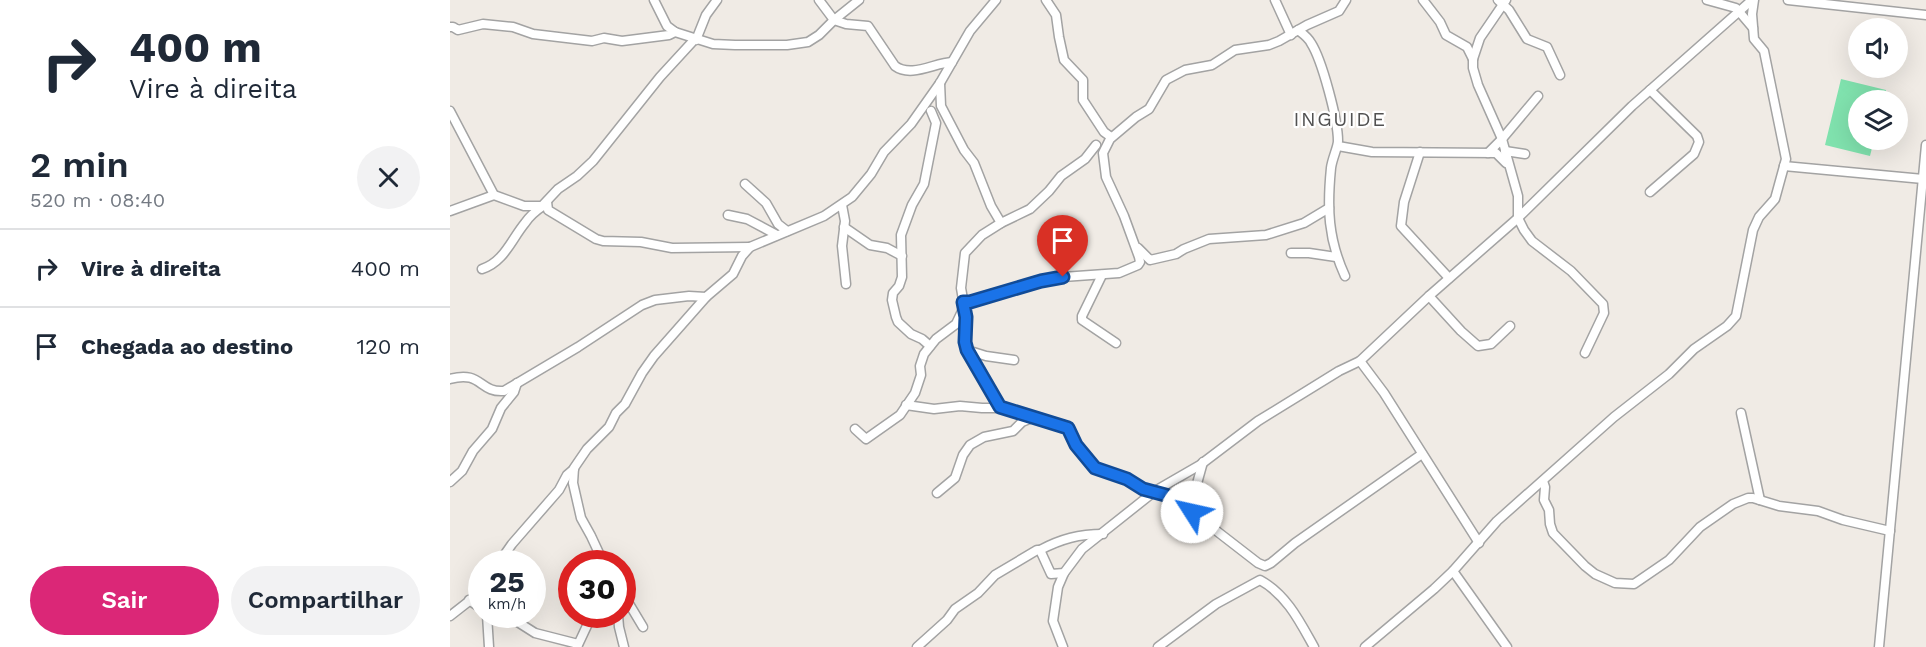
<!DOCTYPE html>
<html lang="pt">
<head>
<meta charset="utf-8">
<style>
  :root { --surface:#fff; --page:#f2f2f3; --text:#1f2937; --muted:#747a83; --line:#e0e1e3; --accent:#db2777 }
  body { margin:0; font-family:"Work Sans",sans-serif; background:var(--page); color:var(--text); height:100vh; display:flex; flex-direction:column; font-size:22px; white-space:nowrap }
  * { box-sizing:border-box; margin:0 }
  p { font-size:20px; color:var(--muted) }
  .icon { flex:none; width:33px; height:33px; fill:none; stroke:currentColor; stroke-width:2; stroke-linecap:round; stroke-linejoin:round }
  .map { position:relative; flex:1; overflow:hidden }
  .drawer { display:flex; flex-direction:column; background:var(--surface); width:450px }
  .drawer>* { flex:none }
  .hud { background:#fff; color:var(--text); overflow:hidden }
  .controls { position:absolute; left:1398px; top:18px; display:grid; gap:12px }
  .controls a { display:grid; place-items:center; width:60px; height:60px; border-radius:50%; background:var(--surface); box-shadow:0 6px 24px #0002; font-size:30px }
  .speed { position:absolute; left:18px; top:550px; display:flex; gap:12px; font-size:30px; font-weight:700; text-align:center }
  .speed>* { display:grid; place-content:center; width:78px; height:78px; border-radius:50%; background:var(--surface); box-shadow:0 6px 24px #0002; line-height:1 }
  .speed small { font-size:15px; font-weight:400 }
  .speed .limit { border:9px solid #d22; background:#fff; color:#111 }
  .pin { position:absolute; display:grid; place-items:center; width:51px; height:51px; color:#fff; margin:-62px -26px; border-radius:50% 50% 50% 0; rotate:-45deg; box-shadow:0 0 6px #0007 }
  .pin .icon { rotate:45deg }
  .me { position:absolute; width:66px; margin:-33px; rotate:305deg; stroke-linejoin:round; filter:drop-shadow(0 0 4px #0008) }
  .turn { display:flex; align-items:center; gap:21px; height:126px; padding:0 30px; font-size:27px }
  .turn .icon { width:78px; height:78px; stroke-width:2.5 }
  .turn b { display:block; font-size:42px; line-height:51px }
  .round { display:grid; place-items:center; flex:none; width:63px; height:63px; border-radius:32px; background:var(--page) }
  .headline { display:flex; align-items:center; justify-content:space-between; height:102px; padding:0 30px }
  h1 { font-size:36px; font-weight:600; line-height:45px }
  .primary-button { display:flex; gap:12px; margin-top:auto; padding:12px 30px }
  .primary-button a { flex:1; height:69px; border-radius:36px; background:var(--accent); color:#fff; font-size:24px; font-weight:600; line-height:69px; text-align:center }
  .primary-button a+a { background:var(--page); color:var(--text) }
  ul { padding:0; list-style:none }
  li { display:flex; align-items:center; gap:18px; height:78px; padding:0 30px; border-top:2px solid var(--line) }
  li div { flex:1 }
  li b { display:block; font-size:22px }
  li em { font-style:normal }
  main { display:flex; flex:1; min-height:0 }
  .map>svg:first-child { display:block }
</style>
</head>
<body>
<main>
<section class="drawer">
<div class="hud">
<div class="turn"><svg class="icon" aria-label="right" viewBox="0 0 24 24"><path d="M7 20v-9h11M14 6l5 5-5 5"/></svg><div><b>400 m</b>Vire à direita</div></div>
</div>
<div class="headline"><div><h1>2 min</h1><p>520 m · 08:40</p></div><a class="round"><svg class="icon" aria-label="close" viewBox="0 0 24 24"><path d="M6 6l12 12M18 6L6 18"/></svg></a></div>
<ul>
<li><svg class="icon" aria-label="right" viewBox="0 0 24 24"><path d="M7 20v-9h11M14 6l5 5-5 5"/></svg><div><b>Vire à direita</b></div><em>400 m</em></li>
<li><svg class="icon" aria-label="arrive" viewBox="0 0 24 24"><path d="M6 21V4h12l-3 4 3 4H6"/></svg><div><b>Chegada ao destino</b></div><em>120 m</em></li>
</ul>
<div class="primary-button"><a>Sair</a><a>Compartilhar</a></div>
</section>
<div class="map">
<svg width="1476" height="647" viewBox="0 0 1476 647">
  <rect width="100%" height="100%" fill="#f0ebe5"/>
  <polygon fill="#80e2ae" points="1391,79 1436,90 1433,100 1408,100 1408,140 1424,140 1420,156 1375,145"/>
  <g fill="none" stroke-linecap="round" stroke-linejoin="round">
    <g stroke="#a3a3a3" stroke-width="11">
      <g id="minor">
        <polyline points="204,0 217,26 225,32 263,44 285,45 337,45 358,42 369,35 384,20 409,0"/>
        <path d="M369,0L384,20L396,24L418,26L445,66C461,78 484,63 502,62"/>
        <polyline points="596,0 606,15 609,37 614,60 633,80 633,100 654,132 661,137"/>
        <polyline points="825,0 841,35"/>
        <polyline points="973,0 990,22 996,35 1017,47 1023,59"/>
        <polyline points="1048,0 1059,10 1077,39 1097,47 1110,75"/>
        <polyline points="1056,0 1030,38 1023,59 1023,68 1028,85 1052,139 1068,196 1068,218 1074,230 1082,241 1121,271 1153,304 1154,313 1135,353"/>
        <polyline points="1257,0 1286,8 1303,28"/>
        <polyline points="1338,0 1476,15"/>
        <polyline points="0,27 3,27 8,30 33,24 63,27 83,34 142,41 154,38 172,41 219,35 225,32"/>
        <path d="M848,30C853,34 858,37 861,43C872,60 888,120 888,141C888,147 882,159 881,168C877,208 878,239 895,276"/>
        <polyline points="246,40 256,15 267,0"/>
        <polyline points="490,83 491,106 514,150 524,163 541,206 551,223 580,209 599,191 611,176 635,159 646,145"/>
        <polyline points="1200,90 1247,136 1249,142 1244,154 1200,192"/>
        <polyline points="0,111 44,195 74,206 92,206 108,189 127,176 143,161 210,77 244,40"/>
        <polyline points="888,146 922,152 1046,153 1056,163"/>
        <polyline points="1055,151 1075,154"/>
        <polyline points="970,152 954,202 951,226 999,278"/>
        <polyline points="1038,153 1052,139 1088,96"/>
        <polyline points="1334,166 1473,179"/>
        <polyline points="295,184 316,203 328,224 337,231"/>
        <polyline points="97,202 98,210 146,239 153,241 191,242 222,248 300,247"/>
        <polyline points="392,205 395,221 392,246 396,284"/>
        <polyline points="0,211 44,195"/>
        <polyline points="278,215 297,219 327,235"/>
        <polyline points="551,223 532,235 515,253 511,288 516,317 515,342 517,350 550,406 558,410 618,428 626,445 645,468 677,479 693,489 719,496 733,504 748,519"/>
        <polyline points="394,227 420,245 437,248 452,256"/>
        <polyline points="688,248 700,260 726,254 734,249 759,239 816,235 854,223 879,208"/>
        <polyline points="841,253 859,253 886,257"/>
        <path d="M32,269C54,262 61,240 75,223C79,217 87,210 93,206"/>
        <polyline points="652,275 632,316 632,320 666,343"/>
        <polyline points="979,296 1011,331 1028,346 1041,344 1060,326"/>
        <polyline points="513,302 520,302 591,281 613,277 669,273 688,265 690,262 689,257 674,216 656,177 653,153 660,139 686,117 699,109 716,80 735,70 762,65 785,50 819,45 829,41 857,25 889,11 896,0"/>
        <polyline points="480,346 472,339 461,334 448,322 446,317 442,300 443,293 449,286 452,277 451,235 462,205 474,184 486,123 481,111"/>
        <polyline points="517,350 536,356 564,360"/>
        <path d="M0,379C32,370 29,393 54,391L128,347L192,305L205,300L239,296L256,297L283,274L292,256L300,247L374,216L402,197L421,174L434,152L461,124L490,83L520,31L546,0"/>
        <polyline points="456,405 484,409 510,406 532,408 552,408"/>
        <polyline points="1291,413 1310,500"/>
        <polyline points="405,429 416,439 450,415 465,393 471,375 470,366 474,354 486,339 506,324 514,307"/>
        <polyline points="1093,481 1095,487 1094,500 1099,510 1100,524 1103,533 1135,566 1145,574 1165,583 1184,584 1219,560 1250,527 1283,504 1298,498 1303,498 1329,506 1368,511 1393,520 1440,531"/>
        <polyline points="0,482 12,471 23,451 42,429 51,408 64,392 67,383"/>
        <polyline points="487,493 505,478 513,455 520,445 534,437 563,431 572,422 582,418"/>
        <polyline points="745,513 743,498 753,462"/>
        <polyline points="746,515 808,563 815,566 821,563 845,543 972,454"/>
        <polyline points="1029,543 934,393 910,361 979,296 1068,218 1182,106 1302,0"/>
        <path d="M590,550C611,539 629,534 653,534"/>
        <polyline points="48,564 62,544 109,490 117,475 124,469"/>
        <polyline points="154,564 141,536 131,518 123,483 124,468 137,449 159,427 166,413 175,404 192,373 204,356 256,297"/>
        <polyline points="1003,571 1057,647"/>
        <polyline points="172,592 193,627"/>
        <polyline points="19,600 32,609"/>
        <polyline points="37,615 39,647"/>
        <polyline points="46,615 63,619 85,633 128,644"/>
        <polyline points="168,615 169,627 174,647"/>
        <polyline points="0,616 32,591"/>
        <polyline points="127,647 142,615"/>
        <polyline points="467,647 497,620 505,609 528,593 545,575 587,550 590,550 601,574 614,573 632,549 705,491 750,465 808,421 889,371 910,361"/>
        <polyline points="613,647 603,621 608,587 614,573"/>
        <path d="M708,647L766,604L810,580C837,595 850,622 864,647"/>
        <polyline points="915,647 984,589 1003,571 1047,521 1164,417 1219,374 1244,349 1277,326 1286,316 1303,230 1309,217 1325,199 1336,159 1314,51 1304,39 1302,14 1304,0"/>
        <polyline points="1429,647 1476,145"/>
      </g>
    </g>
    <use href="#minor" stroke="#fff" stroke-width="8"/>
  </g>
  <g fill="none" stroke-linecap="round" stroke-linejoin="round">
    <g stroke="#114b97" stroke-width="15">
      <polyline id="route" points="613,277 591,281 520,302 513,302 516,317 515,342 517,350 550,407 618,428 626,445 645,468 677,479 693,489 719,496 733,504 742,512"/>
    </g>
    <use href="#route" stroke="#1a73e8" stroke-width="10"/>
  </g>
  <g text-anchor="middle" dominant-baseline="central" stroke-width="4.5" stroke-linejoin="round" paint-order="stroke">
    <g font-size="20" letter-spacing="1.5" fill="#525252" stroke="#fff">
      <text x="890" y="119">INGUIDE</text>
    </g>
  </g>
</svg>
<div class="controls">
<a><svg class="icon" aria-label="sound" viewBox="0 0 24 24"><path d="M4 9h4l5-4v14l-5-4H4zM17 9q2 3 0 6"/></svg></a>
<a><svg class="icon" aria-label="layers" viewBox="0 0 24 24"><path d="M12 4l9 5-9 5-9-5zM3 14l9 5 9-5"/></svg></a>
</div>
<div class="speed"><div>25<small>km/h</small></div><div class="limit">30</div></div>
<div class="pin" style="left:613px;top:277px;background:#d93025"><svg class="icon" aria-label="arrive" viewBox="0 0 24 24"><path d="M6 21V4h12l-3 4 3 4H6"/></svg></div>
<svg class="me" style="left:742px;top:512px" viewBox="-20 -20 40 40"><circle r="19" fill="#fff"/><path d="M0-13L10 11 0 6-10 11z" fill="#1a73e8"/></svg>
</div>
</main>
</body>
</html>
